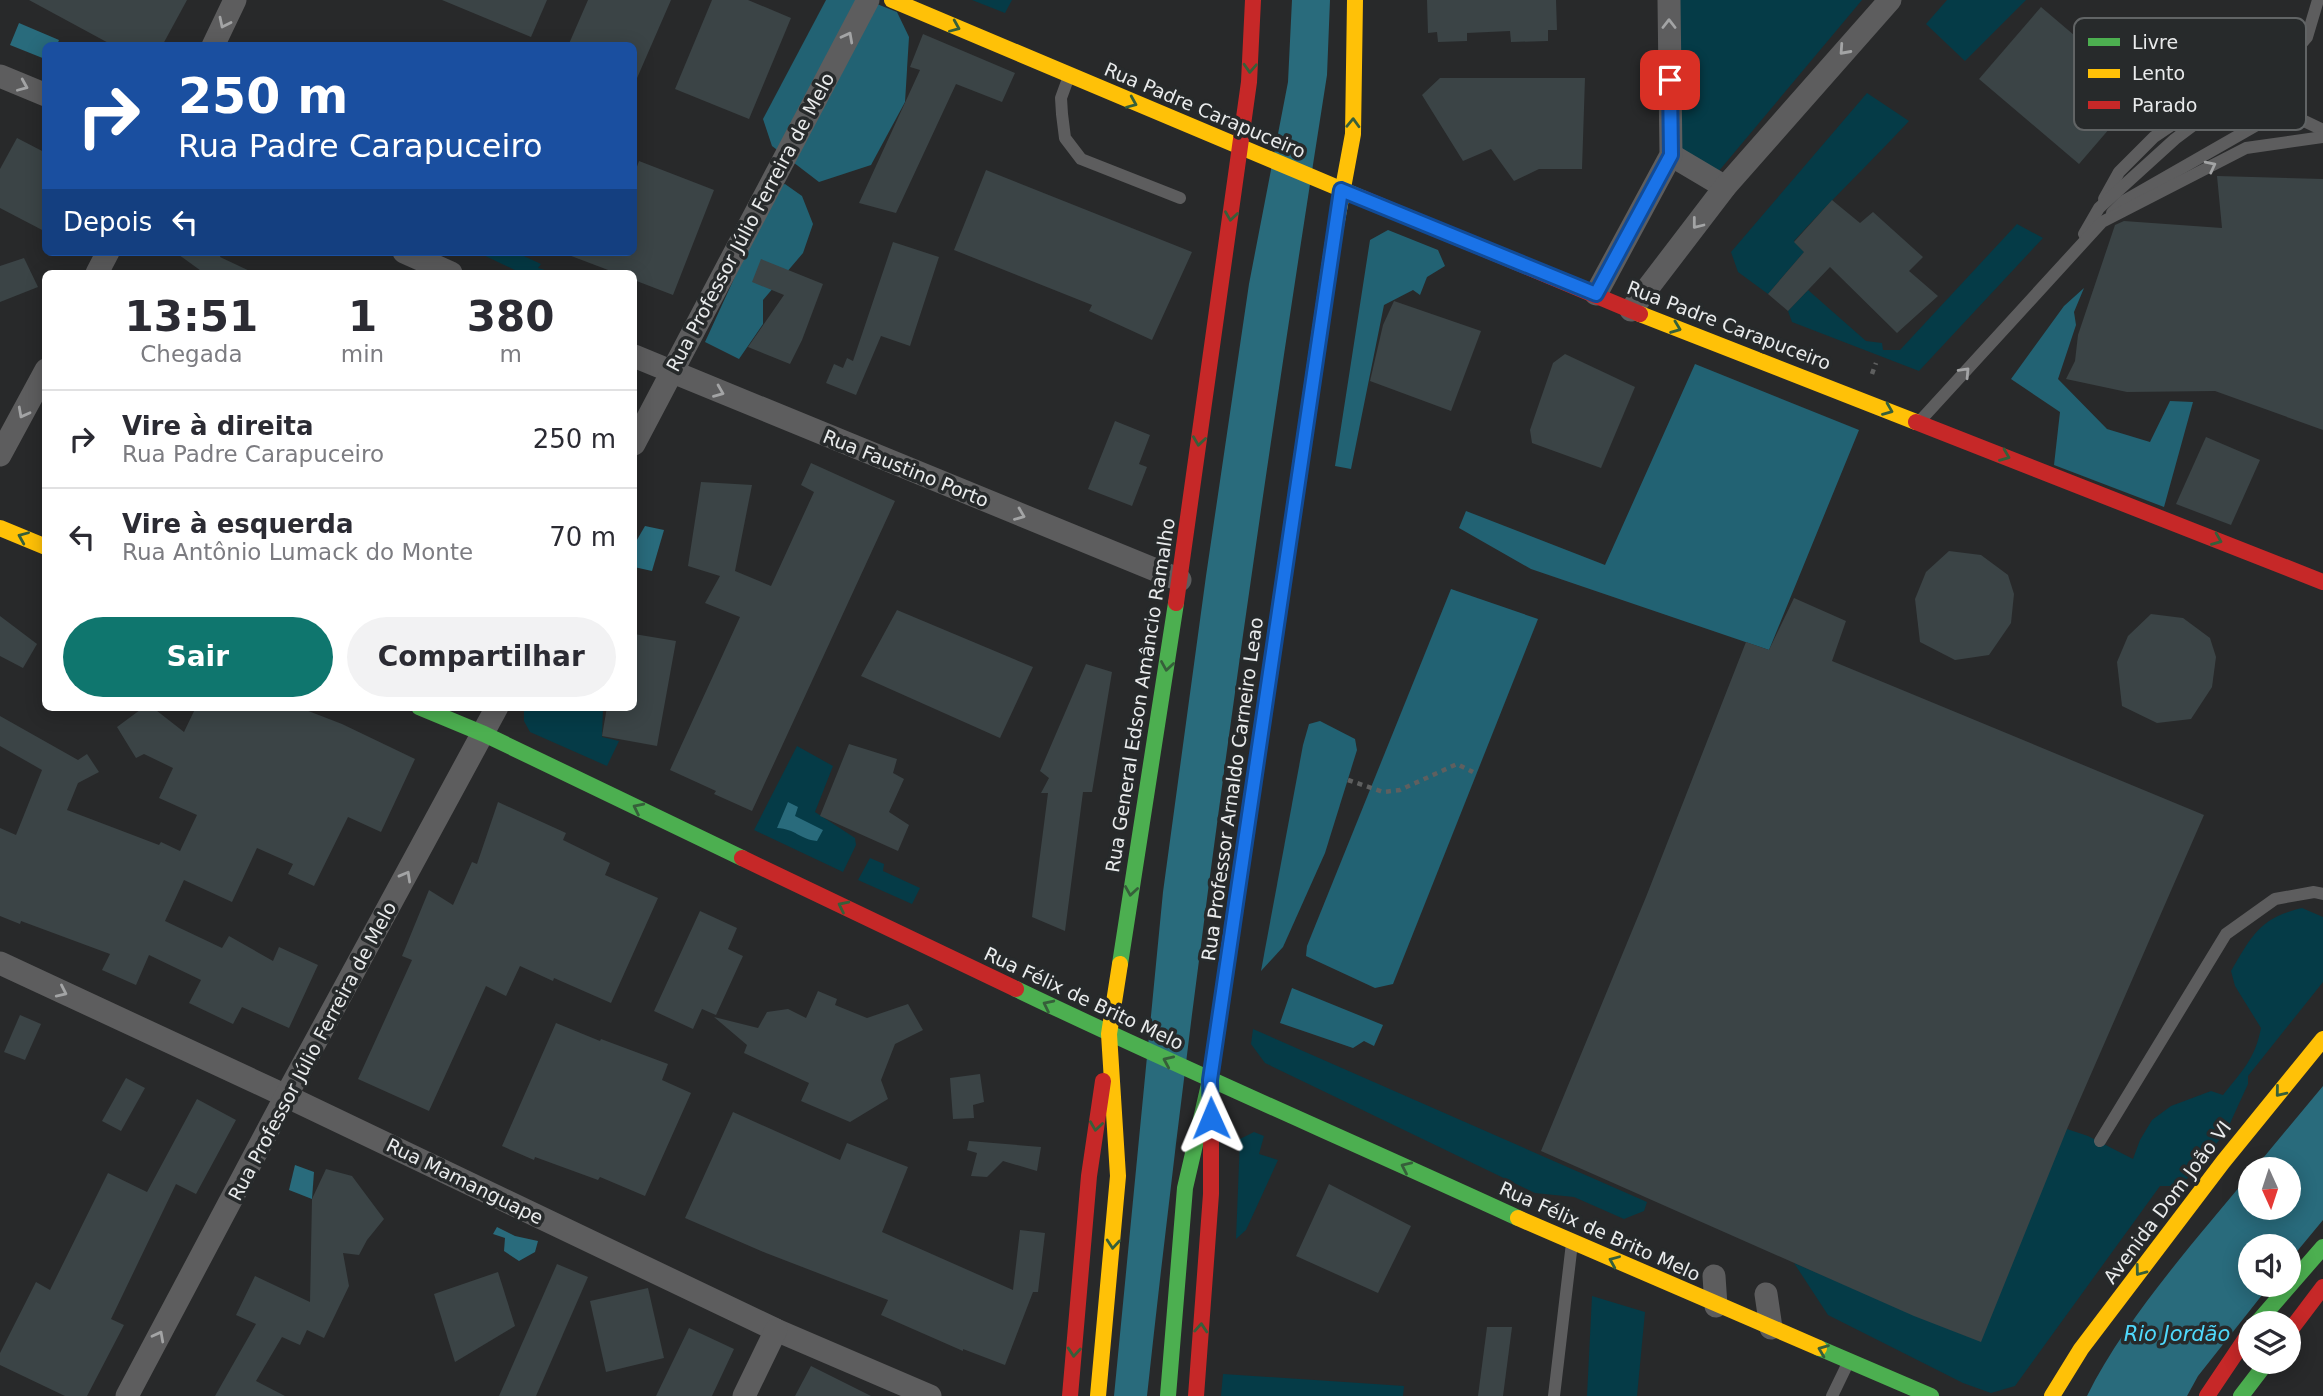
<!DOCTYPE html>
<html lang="pt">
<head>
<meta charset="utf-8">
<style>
  :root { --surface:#fff; --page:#f2f2f3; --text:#2b2b33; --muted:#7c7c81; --line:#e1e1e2; --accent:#0f766e }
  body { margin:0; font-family:"DejaVu Sans",sans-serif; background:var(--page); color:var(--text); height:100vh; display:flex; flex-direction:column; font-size:26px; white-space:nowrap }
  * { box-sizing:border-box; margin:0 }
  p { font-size:23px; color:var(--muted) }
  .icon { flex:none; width:38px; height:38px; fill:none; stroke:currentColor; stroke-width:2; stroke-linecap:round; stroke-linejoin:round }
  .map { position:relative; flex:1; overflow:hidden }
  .drawer { position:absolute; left:42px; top:270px; width:595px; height:441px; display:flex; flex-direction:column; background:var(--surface); border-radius:10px; box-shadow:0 4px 18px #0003 }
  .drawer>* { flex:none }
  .guide { position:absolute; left:42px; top:42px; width:595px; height:214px; border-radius:10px; box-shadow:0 4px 18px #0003; background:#1a4fa0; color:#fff; overflow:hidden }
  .needle { width:46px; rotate:177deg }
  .fabs { position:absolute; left:2238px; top:1157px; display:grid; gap:14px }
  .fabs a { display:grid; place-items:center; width:63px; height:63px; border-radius:50%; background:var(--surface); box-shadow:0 4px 18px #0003; font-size:35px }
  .pin { position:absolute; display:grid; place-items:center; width:60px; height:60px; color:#fff; margin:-30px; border-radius:14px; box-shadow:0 4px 10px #0006 }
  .me { position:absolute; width:77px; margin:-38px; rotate:359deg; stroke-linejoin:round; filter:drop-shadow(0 0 5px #0008) }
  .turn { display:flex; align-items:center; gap:24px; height:147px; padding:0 21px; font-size:32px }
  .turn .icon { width:91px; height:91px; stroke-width:2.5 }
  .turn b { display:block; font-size:49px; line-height:60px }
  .then { display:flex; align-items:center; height:66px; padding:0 21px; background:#0003; gap:14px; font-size:26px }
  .eta { display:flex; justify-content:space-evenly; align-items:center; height:119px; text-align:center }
  .eta b { font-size:42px; font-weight:700; line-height:49px }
  .cta { display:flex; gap:14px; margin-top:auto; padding:14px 21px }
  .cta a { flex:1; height:80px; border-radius:42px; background:var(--accent); color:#fff; font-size:28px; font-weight:700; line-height:80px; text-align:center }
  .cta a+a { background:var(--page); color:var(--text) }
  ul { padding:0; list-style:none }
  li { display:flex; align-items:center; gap:21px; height:98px; padding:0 21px; border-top:2px solid var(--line) }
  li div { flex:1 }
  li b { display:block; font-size:26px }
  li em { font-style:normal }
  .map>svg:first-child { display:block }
</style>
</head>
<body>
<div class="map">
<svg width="2323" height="1396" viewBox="0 0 2323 1396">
  <rect width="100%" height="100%" fill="#28292a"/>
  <g fill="#053b47">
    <polygon points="972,0 1012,0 1005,13"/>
    <polygon points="1678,0 1862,0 1718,172 1679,148"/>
    <polygon points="1947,0 2026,0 1965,61 1926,24"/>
    <path d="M1867,93L1909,121C1871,162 1831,200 1794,241L1804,252L1768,294L1738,272L1731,252Z"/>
    <polygon points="2017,224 2043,238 1919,371 1792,322 1788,311 1808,290 1866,341 1882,343 1883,350 1900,350"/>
    <polygon points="477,252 515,252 541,264 538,268 555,273 521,273"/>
    <polygon points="524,707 603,707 602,737 619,741 607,766 530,732 524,721"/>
    <polygon points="797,746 833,766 815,812 855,838 856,845 843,872 754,830"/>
    <polygon points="870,858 884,864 883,871 920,888 912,904 858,880"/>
    <path d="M2302,908L2323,917V982L2248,1076V1084L2226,1132L2181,1186H2160L2015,1386L1991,1393L1963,1383L1828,1315L1794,1263L1966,1336L2067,1129L2088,1136L2133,1159L2140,1140L2152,1120L2171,1106L2211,1091L2223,1095C2242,1071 2255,1059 2261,1028L2235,986L2231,971C2252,936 2259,918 2302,908Z"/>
    <polygon points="1253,1029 1647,1202 1644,1211 1624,1219 1574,1197 1535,1193 1265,1063 1251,1044"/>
    <polygon points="1254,1132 1264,1136 1259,1154 1278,1160 1246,1230 1236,1239 1240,1139"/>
    <polygon points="1592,1296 1645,1312 1637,1396 1587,1396"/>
    <polygon points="1223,1374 1404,1386 1403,1396 1221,1396"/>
  </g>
  <g fill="#226273">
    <polygon points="826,0 867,0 897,12 909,37 905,102 871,165 819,182 772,146 763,119"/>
    <polygon points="785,184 802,196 813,224 803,253 763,300 763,324 739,359 705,342 776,187"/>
    <polygon points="1388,230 1438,250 1445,266 1427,277 1420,295 1413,290 1384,305 1351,469 1335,466 1370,240"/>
    <polygon points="2084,288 2074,312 2076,325 2058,379 2107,429 2150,442 2170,401 2193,402 2164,507 2054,465 2060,412 2011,379 2064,306"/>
    <polygon points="1695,364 1859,430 1769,650 1531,569 1459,528 1466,511 1605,565"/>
    <polygon points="1451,589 1538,619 1393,984 1375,988 1306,956 1307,946"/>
    <polygon points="1320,721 1355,739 1357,750 1325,853 1283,947 1261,971 1303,745 1309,724"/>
    <polygon points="1292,988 1383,1025 1374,1046 1364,1041 1353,1048 1280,1023"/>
  </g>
  <g fill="#296b7c">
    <path d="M1292,0H1330L1327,75C1258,514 1195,954 1147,1396H1114L1163,892L1206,576L1249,284L1288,82Z"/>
    <polygon points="19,23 59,40 57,45 46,46 45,59 10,45"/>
    <polygon points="645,526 664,530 652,571 634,567 634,545"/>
    <path d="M788,802L798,807L795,816L823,830L817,841C799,839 796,829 777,828Z"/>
    <path d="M2323,1086V1220L2289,1261V1246H2250V1284L2270,1285L2198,1376L2187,1396H2087C2125,1319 2195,1241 2250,1174V1208H2289V1169H2254Z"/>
    <polygon points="295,1165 314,1172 312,1199 289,1190"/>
    <polygon points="497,1227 515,1236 538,1241 535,1252 519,1261 504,1251 505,1238 493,1234"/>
  </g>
  <g fill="#3b4446">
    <polygon points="29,0 187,0 162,46 114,46"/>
    <polygon points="442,0 547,0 531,37"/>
    <polygon points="588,0 671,0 634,85 634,46 568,46"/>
    <polygon points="712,0 748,0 791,18 749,119 675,89"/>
    <polygon points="1427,0 1556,0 1557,30 1548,30 1548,41 1511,42 1510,31 1467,33 1467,41 1438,42 1437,32 1428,33"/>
    <polygon points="2041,7 2141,92 2079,164 1979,79"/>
    <polygon points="923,34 1015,73 1002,102 956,84 896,213 859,203 920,70 910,67"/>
    <polygon points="1440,78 1585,78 1582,169 1539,169 1514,181 1491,149 1463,161 1422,95"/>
    <polygon points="17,138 46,153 46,232 0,208 0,169"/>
    <polygon points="639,161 714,190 673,295 634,280 634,273 616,273 566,254 634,252 634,175"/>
    <polygon points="986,170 1192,252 1152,340 1089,311 1092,305 954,250"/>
    <polygon points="2217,176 2323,179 2323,430 2215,391 2127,392 2066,379 2075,361 2078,335 2115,225 2124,221 2222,228"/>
    <polygon points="1832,200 1860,223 1873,212 1923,257 1909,271 1938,296 1897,333 1830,267 1788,311 1768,294 1804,252 1794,242"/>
    <polygon points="893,242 939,257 910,346 881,336 856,395 826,383 834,364 843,368 847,358 853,361"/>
    <polygon points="175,252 222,252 220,257 254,273 204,273"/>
    <polygon points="24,258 38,287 0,302 0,266"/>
    <polygon points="761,259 823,284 802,340 790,364 748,347 784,295 752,282"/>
    <polygon points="1394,301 1481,331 1451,411 1370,381 1383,325"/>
    <polygon points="1565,354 1635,387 1601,468 1532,443 1530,430 1553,363"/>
    <polygon points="1115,421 1150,435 1139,464 1147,467 1132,506 1088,489"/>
    <polygon points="2206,437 2260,460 2231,525 2176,504"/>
    <polygon points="811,463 895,501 752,811 714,794 716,791 670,770 740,617 705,603 720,576 688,566 701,482 752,485 735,571 771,586 814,492 801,485"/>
    <polygon points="1949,551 1981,555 2008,575 2014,594 2011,623 1989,655 1955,660 1920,642 1915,599 1926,572"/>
    <polygon points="1794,598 1846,621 1832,661 2204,815 2067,1129 1981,1342 1914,1316 1541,1151 1646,897 1746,642 1769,650"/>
    <polygon points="897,610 1033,667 1000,738 861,676"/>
    <polygon points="2151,614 2183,618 2210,638 2216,657 2212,687 2191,719 2157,723 2122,706 2117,662 2128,636"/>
    <polygon points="0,616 37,644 23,668 0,656"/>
    <polygon points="634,634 676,641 657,746 602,736 607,707 634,707"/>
    <polygon points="1086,664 1112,672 1092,792 1083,792 1065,931 1032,917 1048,793 1041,793 1049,778 1040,771"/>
    <polygon points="144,707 152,707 184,732 196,707 298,707 342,724 415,759 381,832 348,817 314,886 288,874 293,864 257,848 232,902 184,880 165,921 222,948 229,936 273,961 279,947 318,965 289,1028 242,1007 233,1024 189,1003 201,980 149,955 136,985 102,970 110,954 21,921 20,924 0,916 0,828 16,835 42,770 0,746 0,716 78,760 87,754 99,772 78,783 67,810 159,845 161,842 180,851 197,815 159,798 173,768 144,754 136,758 117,727"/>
    <polygon points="849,744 897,759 893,773 904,779 889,812 909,825 898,851 820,816"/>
    <polygon points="498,802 566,833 563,840 610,863 605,875 658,898 611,1003 554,978 553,981 520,966 506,996 486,986 429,1111 358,1079 412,960 402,956 429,890 453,905 472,862 477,864"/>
    <polygon points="700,911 737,928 728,949 743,956 716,1015 702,1009 693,1029 654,1011"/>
    <polygon points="818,991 837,999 835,1005 867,1018 908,1004 923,1030 895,1044 881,1080 888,1099 850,1122 801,1101 809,1083 744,1053 747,1045 714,1017 758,1028 767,1012 788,1009 806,1018"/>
    <polygon points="20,1015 41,1024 25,1060 4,1052"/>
    <polygon points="556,1023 600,1041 601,1039 668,1064 662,1080 691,1093 645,1196 600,1177 598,1180 535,1157 534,1160 502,1146"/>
    <polygon points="980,1074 984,1102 973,1105 974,1118 953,1119 950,1078"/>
    <polygon points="126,1078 145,1088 121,1131 102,1121"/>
    <polygon points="197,1099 236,1120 196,1194 176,1184 111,1319 124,1325 87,1396 65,1396 0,1365 0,1353 36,1282 50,1290 108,1173 147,1192"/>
    <polygon points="733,1112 840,1160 847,1143 908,1167 882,1232 1013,1290 1020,1230 1045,1233 1038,1292 1033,1292 1005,1365 963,1349 963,1351 881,1315 888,1300 766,1253 685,1218"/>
    <polygon points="969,1141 1041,1147 1037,1171 1003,1161 987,1177 971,1176 977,1153 967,1150"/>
    <polygon points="326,1169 352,1176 384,1219 367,1240 359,1255 343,1253 349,1286 324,1338 307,1330 300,1345 282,1337 256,1381 285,1396 215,1396 256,1324 236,1315 255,1276 310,1302 312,1199"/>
    <polygon points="1329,1184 1411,1226 1378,1293 1296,1256"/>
    <polygon points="557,1264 588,1277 536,1396 499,1396"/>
    <polygon points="498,1272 515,1326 455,1362 434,1294"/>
    <polygon points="648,1288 664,1358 606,1372 590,1301"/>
    <polygon points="1487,1327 1512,1327 1503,1396 1478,1396"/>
    <polygon points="689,1328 734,1349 712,1396 656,1396"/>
    <polygon points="811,1366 871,1396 795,1396"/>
  </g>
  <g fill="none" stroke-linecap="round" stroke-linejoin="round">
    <g stroke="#5e5f5f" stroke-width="4.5" stroke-dasharray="5 5" stroke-linecap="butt">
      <polyline points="1872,374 1876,363"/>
      <polyline points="1348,780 1383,792 1400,790 1457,764 1473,772"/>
    </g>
    <g stroke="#5d5d5e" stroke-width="12">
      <polyline points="1069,76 1061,98 1062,114 1065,138 1081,159 1180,198"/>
      <polyline points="2104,199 2119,172 2154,137 2200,106 2223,100"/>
      <polyline points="2112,213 2124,201 2262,122 2300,119 2323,130"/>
      <polyline points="2084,234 2099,208 2175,139 2227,100 2283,65 2307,37 2318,0"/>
      <polyline points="1919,422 2102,222 2246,148 2323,137"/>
      <polyline points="2100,1141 2226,934 2275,899 2314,892 2323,894"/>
      <polyline points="1554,1396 1572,1243"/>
      <polyline points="1832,1396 1849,1361"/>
    </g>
    <g stroke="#5d5d5e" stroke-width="23">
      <polyline points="213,46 235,0"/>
      <polyline points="0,76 46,95"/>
      <polyline points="1671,155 1725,187"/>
      <polyline points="404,252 451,273"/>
      <polyline points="97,273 108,252"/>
      <polyline points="1596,294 1671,155 1669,0"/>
      <polyline points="1631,310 1725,187 1890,0"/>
      <polyline points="634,356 1180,580"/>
      <polyline points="634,444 868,0"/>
      <polyline points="0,455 46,370"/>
      <polyline points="0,963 286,1096 776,1330 930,1396"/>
      <polyline points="1714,1276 1716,1306"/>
      <polyline points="1766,1294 1771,1328"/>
      <polyline points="127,1396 286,1096 497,707"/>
      <polyline points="744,1396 776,1330"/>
    </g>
    <g stroke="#4caf50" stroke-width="16">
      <polyline points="419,707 484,734 742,858"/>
      <polyline points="1120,964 1176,603"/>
      <path d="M1016,989C1182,1069 1351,1141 1518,1218"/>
      <polyline points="2257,1323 2323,1247"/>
      <polyline points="1819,1348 1931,1396"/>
      <polyline points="1168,1396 1185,1188 1210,1080 1216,1038"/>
      <polyline points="2241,1396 2267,1362"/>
    </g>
    <g stroke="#ffc107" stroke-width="16">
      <polyline points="892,0 1362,198"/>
      <polyline points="1640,314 1916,422"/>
      <polyline points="1300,467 1333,242 1353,134 1355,0"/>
      <polyline points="0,528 46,547"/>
      <polyline points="1518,1218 1819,1348"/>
      <polyline points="1098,1396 1118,1176 1109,1034 1120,964"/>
      <polyline points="2052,1396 2081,1349 2223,1162 2323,1039"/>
    </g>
    <g stroke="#c62828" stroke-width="16">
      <polyline points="1362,198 1640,314"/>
      <polyline points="1916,422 2323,582"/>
      <polyline points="1176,603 1249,82 1253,0"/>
      <polyline points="742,858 1016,989"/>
      <polyline points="1216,1038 1300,467"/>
      <polyline points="2289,1332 2323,1287"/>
      <polyline points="1070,1396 1089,1176 1103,1081"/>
      <polyline points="1196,1396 1211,1194 1211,1110"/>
      <polyline points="2207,1396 2250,1332"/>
    </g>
  </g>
  <defs><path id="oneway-chevron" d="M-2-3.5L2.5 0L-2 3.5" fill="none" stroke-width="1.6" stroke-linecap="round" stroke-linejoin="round" transform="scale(1.75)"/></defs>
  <g stroke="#a3a4a5">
    <use href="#oneway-chevron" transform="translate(224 23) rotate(116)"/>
    <use href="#oneway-chevron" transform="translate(1669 24) rotate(-90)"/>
    <use href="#oneway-chevron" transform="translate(848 37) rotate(-62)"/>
    <use href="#oneway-chevron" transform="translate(1844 50) rotate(132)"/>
    <use href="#oneway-chevron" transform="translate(23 86) rotate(23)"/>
    <use href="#oneway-chevron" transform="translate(2211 166) rotate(-27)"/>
    <use href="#oneway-chevron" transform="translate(1697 224) rotate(128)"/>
    <use href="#oneway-chevron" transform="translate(1965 372) rotate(-47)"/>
    <use href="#oneway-chevron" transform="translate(719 392) rotate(22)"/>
    <use href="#oneway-chevron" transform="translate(23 413) rotate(118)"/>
    <use href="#oneway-chevron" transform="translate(1020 515) rotate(22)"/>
    <use href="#oneway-chevron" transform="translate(406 876) rotate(-61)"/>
    <use href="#oneway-chevron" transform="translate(62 992) rotate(25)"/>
    <use href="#oneway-chevron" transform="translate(159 1336) rotate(-62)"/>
  </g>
  <g stroke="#365f3a">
    <use href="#oneway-chevron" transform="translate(955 27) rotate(23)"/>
    <use href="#oneway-chevron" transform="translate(1250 68) rotate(93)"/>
    <use href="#oneway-chevron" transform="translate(1132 103) rotate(23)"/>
    <use href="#oneway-chevron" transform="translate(1353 123) rotate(-88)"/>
    <use href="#oneway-chevron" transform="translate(1231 216) rotate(98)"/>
    <use href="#oneway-chevron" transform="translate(1676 328) rotate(21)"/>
    <use href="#oneway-chevron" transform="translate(1888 410) rotate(22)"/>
    <use href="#oneway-chevron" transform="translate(1199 441) rotate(98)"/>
    <use href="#oneway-chevron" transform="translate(2005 456) rotate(22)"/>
    <use href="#oneway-chevron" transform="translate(23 537) rotate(-157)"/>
    <use href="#oneway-chevron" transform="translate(2217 540) rotate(22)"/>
    <use href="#oneway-chevron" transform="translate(1167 666) rotate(99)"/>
    <use href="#oneway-chevron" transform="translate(638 808) rotate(-154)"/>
    <use href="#oneway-chevron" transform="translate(1131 891) rotate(99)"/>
    <use href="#oneway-chevron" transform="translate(843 906) rotate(-154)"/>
    <use href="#oneway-chevron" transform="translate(1048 1005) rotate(-154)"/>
    <use href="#oneway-chevron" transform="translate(1168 1061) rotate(-156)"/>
    <use href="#oneway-chevron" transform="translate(2280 1092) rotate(129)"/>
    <use href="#oneway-chevron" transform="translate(1096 1126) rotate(98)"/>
    <use href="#oneway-chevron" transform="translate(1406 1167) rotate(-155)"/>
    <use href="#oneway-chevron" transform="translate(1113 1244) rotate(95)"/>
    <use href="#oneway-chevron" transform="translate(1614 1261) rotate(-157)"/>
    <use href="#oneway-chevron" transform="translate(2140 1271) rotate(127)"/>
    <use href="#oneway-chevron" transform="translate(1201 1328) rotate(-86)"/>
    <use href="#oneway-chevron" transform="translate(1823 1350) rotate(-158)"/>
    <use href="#oneway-chevron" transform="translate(1074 1352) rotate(95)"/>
  </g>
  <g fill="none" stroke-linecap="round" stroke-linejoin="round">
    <g stroke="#114b97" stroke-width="18">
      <polyline id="route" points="1211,1118 1210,1080 1341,190 1596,294 1671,155 1670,80"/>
    </g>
    <use href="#route" stroke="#1a73e8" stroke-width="12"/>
  </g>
  <g text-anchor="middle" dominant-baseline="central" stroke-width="7" stroke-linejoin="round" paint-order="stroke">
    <g font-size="19" fill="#e9ebec" stroke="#272a2b">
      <text transform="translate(1205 110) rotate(23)">Rua Padre Carapuceiro</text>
      <text transform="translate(750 222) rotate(-62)">Rua Professor Júlio Ferreira de Melo</text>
      <text transform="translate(1729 325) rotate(21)">Rua Padre Carapuceiro</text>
      <text transform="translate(906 468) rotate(22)">Rua Faustino Porto</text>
      <text transform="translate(1140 695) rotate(-81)">Rua General Edson Amâncio Ramalho</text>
      <text transform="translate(1232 789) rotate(-82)">Rua Professor Arnaldo Carneiro Leao</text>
      <text transform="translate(1084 998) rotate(25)">Rua Félix de Brito Melo</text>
      <text transform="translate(312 1051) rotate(-62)">Rua Professor Júlio Ferreira de Melo</text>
      <text transform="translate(465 1181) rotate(26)">Rua Mamanguape</text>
      <text transform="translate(2167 1202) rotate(-53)">Avenida Dom João VI</text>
      <text transform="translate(1600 1231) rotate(24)">Rua Félix de Brito Melo</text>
    </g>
    <g font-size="21" font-style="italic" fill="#4fd9fc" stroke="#272a2b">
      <text x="2177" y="1334">Rio Jordão</text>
    </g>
  </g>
  <rect x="2074" y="18" width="232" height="112" rx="10" fill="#272a2b" stroke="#616465" stroke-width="2"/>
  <rect x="2088" y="38" width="32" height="8" fill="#4caf50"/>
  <rect x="2088" y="69" width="32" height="9" fill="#ffc107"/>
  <rect x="2088" y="101" width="32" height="8" fill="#c62828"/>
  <g font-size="19" fill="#e9ebec">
    <text x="2132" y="49">Livre</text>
    <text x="2132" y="80">Lento</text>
    <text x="2132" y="112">Parado</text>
  </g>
</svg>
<div class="fabs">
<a><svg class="needle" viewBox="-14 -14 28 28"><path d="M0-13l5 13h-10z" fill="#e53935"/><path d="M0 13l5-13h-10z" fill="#7c7c81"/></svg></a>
<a><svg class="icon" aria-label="sound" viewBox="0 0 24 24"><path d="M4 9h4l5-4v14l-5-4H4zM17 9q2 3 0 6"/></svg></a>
<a><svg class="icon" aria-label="layers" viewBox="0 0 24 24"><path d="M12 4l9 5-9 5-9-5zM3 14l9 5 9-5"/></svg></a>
</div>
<div class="pin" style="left:1670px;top:80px;background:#d93025"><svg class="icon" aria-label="arrive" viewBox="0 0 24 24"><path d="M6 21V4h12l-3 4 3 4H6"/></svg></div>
<svg class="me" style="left:1211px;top:1118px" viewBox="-20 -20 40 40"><path d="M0-17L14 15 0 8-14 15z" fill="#1a73e8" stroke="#fff" stroke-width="4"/></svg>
<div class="guide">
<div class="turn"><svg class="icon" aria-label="right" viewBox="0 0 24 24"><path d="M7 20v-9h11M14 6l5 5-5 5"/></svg><div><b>250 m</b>Rua Padre Carapuceiro</div></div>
<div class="then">Depois<svg class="icon" aria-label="left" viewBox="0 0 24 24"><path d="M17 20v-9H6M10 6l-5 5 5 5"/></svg></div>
</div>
<section class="drawer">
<div class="eta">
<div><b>13:51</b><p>Chegada</p></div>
<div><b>1</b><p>min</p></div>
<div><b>380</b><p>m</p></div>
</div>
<ul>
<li><svg class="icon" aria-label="right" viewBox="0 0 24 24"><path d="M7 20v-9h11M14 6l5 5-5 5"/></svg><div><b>Vire à direita</b><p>Rua Padre Carapuceiro</p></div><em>250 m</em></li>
<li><svg class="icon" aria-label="left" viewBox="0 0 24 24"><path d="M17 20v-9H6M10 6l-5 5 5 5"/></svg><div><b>Vire à esquerda</b><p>Rua Antônio Lumack do Monte</p></div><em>70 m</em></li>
</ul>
<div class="cta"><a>Sair</a><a>Compartilhar</a></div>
</section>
</div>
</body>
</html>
